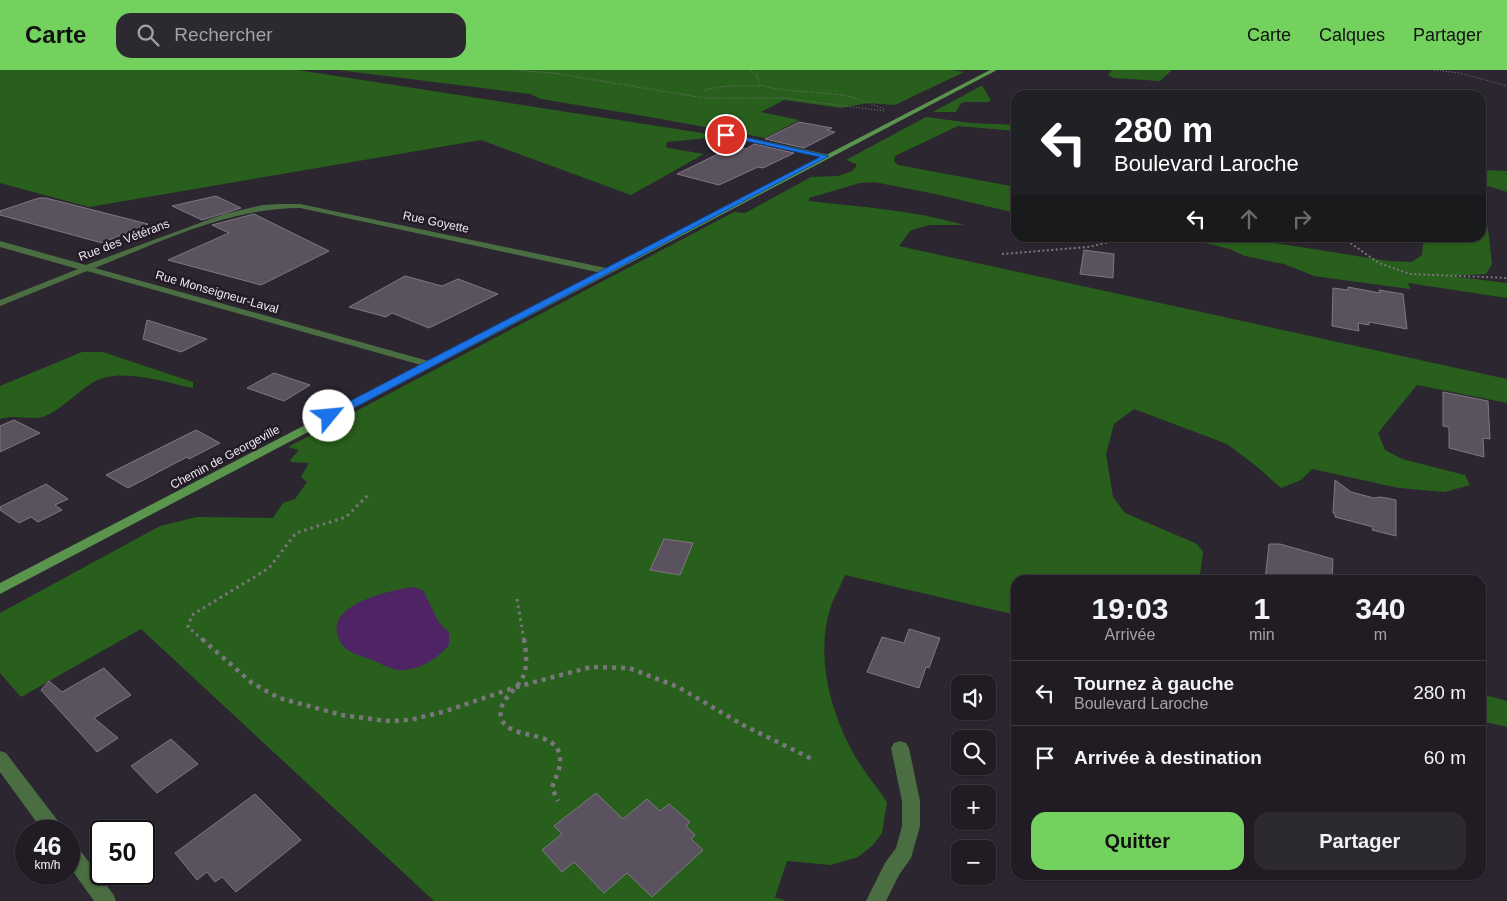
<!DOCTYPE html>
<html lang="fr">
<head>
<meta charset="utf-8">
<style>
  :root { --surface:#211c24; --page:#2d2931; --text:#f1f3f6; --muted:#a2a1a6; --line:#3e3a41; --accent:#73d25d }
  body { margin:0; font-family:Arial,sans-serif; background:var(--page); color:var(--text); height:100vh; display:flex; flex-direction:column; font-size:19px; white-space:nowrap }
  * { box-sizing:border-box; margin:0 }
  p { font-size:16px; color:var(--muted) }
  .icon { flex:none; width:28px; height:28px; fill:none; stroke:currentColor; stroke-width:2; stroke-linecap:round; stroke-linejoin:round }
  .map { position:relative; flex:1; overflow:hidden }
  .panel { position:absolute; left:1011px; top:505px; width:475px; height:305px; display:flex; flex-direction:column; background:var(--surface); border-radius:15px; box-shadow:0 1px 4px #0004,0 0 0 1px var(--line) }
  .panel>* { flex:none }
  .top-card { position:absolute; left:1011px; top:20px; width:475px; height:152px; border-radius:15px; box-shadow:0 1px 4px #0004,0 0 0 1px var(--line); background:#202124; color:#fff; overflow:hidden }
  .controls { position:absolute; left:951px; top:605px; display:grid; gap:10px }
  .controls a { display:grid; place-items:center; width:45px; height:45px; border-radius:10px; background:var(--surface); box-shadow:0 1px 4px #0004,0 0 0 1px var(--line); font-size:25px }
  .speed { position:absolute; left:15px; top:750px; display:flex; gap:10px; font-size:25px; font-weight:700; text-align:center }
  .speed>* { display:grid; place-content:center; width:65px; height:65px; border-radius:50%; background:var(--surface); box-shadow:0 1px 4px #0004,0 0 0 1px var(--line); line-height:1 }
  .speed small { font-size:12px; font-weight:400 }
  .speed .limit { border:2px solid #111; border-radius:8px; background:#fff; color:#111 }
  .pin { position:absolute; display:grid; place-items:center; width:42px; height:42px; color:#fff; margin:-21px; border:2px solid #fff; border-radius:50%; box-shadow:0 1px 5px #0007 }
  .me { position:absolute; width:55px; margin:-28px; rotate:62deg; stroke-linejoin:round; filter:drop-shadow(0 0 4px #0008) }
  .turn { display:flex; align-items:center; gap:18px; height:105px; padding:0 20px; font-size:22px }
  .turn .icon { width:65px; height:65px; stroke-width:2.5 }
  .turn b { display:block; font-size:35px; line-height:42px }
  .lanes { display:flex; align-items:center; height:48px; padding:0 20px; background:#0003; justify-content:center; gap:25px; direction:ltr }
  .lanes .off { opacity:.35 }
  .eta { display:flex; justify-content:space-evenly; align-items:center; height:85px; text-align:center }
  .eta b { font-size:30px; font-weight:700; line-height:35px }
  .primary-button { display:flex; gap:10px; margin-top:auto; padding:10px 20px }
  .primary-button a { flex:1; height:58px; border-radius:15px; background:var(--accent); color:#111; font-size:20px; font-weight:700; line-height:58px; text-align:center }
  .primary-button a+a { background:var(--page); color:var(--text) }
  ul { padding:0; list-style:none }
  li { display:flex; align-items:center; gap:15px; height:65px; padding:0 20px; border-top:1px solid var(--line) }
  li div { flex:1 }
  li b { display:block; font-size:19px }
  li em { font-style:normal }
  header { display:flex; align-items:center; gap:30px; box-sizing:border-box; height:70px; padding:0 25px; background:var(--accent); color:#111 }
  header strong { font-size:24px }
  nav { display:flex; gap:28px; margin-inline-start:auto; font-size:18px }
  .search { width:350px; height:45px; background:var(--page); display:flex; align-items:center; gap:12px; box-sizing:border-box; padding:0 18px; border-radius:15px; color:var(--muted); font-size:19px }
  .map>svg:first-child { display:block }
</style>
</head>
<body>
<header>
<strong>Carte</strong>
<div class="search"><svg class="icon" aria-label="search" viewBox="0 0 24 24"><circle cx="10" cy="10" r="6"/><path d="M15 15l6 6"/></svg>Rechercher</div>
<nav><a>Carte</a><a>Calques</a><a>Partager</a></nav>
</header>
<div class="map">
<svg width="1507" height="831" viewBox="0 0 1507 831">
  <rect width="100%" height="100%" fill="#2c2630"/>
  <g fill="#295f1c">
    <polygon points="0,0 298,0 715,65 708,68 667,72 666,77 668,78 704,84 631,125 481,70 89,137 0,113"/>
    <polygon points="338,0 952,0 964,2 895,35 868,33 841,38 784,30 761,42 799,50 765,68 644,46 541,29 530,24"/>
    <polygon points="1112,0 1172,0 1160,11 1114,8 1108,5"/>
    <polygon points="981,16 983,17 991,30 988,32 965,32 961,33 956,42 933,42"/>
    <path d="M926,47L971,53L1016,55V61L958,56L895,86L894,91L898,95L1016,117V143L935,124L874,112L860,113L809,128V131C861,137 914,140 964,155H930L911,160L899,176L1507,309V333L1417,315L1378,363L1385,380L1402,389L1465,405L1470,415L1445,422L1399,418L1312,399L1301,410L1281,418L1255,395L1227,374L1134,339L1114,354L1106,384L1113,427L1125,443L1197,474L1203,482L1200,505L1202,510H1016V545L845,505C841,515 836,524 832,533C814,584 830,643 856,688C865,703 877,717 887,732L882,763L873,775L858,787L831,795L787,791L775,827L786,831H434L141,559L21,627L0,603V543L160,456L197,447L273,448L283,433L295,429L307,412L301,407L309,393L292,392L290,390L299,380L288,377L734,142L745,143L811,107L838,106L852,101L856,97V94L846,90Z"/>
    <polygon points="1481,100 1507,101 1507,122 1481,114"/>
    <polygon points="1488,158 1492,194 1486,204 1451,206 1507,213 1507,228 1408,213 1410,219 1314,206 1284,194 1245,186 1230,179 1201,172 1174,168 1244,168 1388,191 1412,192 1422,185 1423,174 1442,168 1481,168 1481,160"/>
    <path d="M82,282H103L193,312V318C165,312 118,296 92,313C76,323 62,339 45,346C35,351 14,344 0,349V316Z"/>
    <polygon points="1481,624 1507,631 1507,657 1481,651"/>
  </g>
  <path fill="#4f2465" d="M413,517L423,520L438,551L449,563V575C437,589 419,601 399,600C390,599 379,593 370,589C355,584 340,581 337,562C332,533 391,520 413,517Z"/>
  <g fill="#5a535f" stroke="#7f7784">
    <polygon points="799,52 832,58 827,60 835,62 804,78 765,69"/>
    <polygon points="754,74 794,83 763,98 758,97 719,115 677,104 732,77 746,79"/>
    <polygon points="216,126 241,138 202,150 172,136"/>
    <polygon points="39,128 46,128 148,154 102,173 0,145 0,141"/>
    <polygon points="254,144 329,181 261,215 168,190 229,163 212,155"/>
    <polygon points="1084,180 1114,184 1113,208 1080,204"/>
    <polygon points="405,206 442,216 458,209 498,224 429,258 392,243 386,247 349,237"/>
    <polygon points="1348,217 1380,223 1379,220 1403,224 1407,259 1369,252 1369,255 1358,253 1359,261 1332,256 1333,218 1348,220"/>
    <polygon points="147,250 207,269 181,282 143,269"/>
    <polygon points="274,303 310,315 284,331 247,318"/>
    <polygon points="1443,322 1488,331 1490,369 1483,368 1484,387 1449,378 1449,357 1443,356"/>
    <polygon points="14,350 40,363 0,382 0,356"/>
    <polygon points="196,360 220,373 189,389 187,387 128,418 106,405"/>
    <polygon points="1335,410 1351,422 1374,428 1381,427 1396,430 1396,466 1372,460 1373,457 1335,447 1335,443 1333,443"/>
    <polygon points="46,414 68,429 55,435 62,440 38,452 31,447 19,453 0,440 0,437"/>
    <polygon points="664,469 693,473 680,505 650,500"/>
    <polygon points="1269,474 1280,474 1333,489 1332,510 1265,510"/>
    <polygon points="909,559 940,568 929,598 926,597 919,618 867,602 882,567 904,573"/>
    <polygon points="104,598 131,625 94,648 118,668 97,682 41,620 49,611 62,622"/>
    <polygon points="171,669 198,694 157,723 131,696"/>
    <polygon points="596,723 623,749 647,729 660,741 669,734 690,752 686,756 695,765 691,769 703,780 652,827 627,803 604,823 574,792 562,802 542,780 562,764 554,756"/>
    <polygon points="255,724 301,770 236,822 222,807 215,812 207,802 197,810 175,783"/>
  </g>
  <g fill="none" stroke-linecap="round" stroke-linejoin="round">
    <g stroke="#7b757e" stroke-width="1" stroke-dasharray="1 2" stroke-linecap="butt">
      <polyline points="514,0 553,3 704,28 785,28 884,41"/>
      <path d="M751,0L757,5L760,15C789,23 818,21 847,26C860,29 871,34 884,39"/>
      <polyline points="1434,0 1460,3 1507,16"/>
      <polyline points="705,20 726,16 761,16"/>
    </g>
    <g stroke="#7b757e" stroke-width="2" stroke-dasharray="2 2.5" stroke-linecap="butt">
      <polyline points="1343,168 1379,193 1410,204 1507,208"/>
      <polyline points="1002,184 1088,177 1127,168"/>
    </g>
    <g stroke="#7b757e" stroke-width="3" stroke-dasharray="2.5 4" stroke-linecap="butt">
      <polyline points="517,529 524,570"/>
      <polyline points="203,570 188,557 192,545 269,498 296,463 346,447 370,423"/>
    </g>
    <g stroke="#7b757e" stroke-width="4.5" stroke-dasharray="4 5" stroke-linecap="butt">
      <polyline points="202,569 252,613 279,628 342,645 386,651 410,650 446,641 516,617 591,597 629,598 678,617 743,655 814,690"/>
      <path d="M524,569C526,581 528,596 523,607C517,620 497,631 501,647C507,673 562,656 560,692C560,701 554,710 552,718L558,731"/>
    </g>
    <g fill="#4a6e42" fill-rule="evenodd">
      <polygon points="726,63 826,84 829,86 826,88 724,66 723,65"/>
      <path d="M281,134H300L606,198L610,201L606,204L300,138C228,138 160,172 95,198L432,292L433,294L432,296L428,297L87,201L0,236V230L78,199L0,177V171L86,195L224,144L263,135Z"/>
      <polygon points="900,671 906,673 909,678 920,731 920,756 911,788 899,805 886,831 866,831 885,793 896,778 902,756 902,731 891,678 894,673"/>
      <polygon points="0,681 6,683 61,755 63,761 43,761 0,702"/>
      <polygon points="69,772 76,775 113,824 116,831 94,831 69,796"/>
    </g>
    <polygon fill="#5a944d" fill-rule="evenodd" points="990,0 997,0 0,524 0,513"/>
  </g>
  <polygon fill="#1a73e8" stroke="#114b97" points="726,63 829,86 333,349 325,349 324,346 325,344 820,87 724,66"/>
  <g text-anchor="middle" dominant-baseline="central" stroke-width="5" stroke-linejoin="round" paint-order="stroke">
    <g font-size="12" fill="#ede8f0" stroke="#231c26">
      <text transform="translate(436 152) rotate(12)">Rue Goyette</text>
      <text transform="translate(124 170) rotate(-21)">Rue des Vétérans</text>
      <text transform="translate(217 222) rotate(16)">Rue Monseigneur-Laval</text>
      <text transform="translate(225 387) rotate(-28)">Chemin de Georgeville</text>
    </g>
  </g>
</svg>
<div class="controls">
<a><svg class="icon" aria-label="sound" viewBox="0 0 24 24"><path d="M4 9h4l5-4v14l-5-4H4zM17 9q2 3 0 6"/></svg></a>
<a><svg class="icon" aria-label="search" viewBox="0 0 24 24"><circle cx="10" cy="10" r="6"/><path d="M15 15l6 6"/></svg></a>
<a>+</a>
<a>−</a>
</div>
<div class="speed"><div>46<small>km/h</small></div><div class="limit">50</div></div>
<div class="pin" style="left:726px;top:65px;background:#d93025"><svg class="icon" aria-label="arrive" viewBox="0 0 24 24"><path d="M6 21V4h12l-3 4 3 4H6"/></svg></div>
<svg class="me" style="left:329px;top:346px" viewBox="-20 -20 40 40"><circle r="19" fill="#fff"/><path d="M0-13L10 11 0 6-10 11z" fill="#1a73e8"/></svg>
<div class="top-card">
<div class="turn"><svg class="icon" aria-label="left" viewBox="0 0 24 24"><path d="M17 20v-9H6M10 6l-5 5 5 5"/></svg><div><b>280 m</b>Boulevard Laroche</div></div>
<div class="lanes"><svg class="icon" aria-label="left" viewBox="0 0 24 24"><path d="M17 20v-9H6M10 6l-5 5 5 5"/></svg><svg class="icon off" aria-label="ahead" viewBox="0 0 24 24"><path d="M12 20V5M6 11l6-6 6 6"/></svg><svg class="icon off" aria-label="right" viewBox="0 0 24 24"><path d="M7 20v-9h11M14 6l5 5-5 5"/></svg></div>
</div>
<section class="panel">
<div class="eta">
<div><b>19:03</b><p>Arrivée</p></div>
<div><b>1</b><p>min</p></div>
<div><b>340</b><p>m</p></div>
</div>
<ul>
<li><svg class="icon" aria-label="left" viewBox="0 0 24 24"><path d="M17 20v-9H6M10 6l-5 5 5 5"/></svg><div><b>Tournez à gauche</b><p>Boulevard Laroche</p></div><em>280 m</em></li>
<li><svg class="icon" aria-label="arrive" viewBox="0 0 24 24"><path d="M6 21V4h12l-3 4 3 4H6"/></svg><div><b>Arrivée à destination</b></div><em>60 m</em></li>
</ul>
<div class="primary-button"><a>Quitter</a><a>Partager</a></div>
</section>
</div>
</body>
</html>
